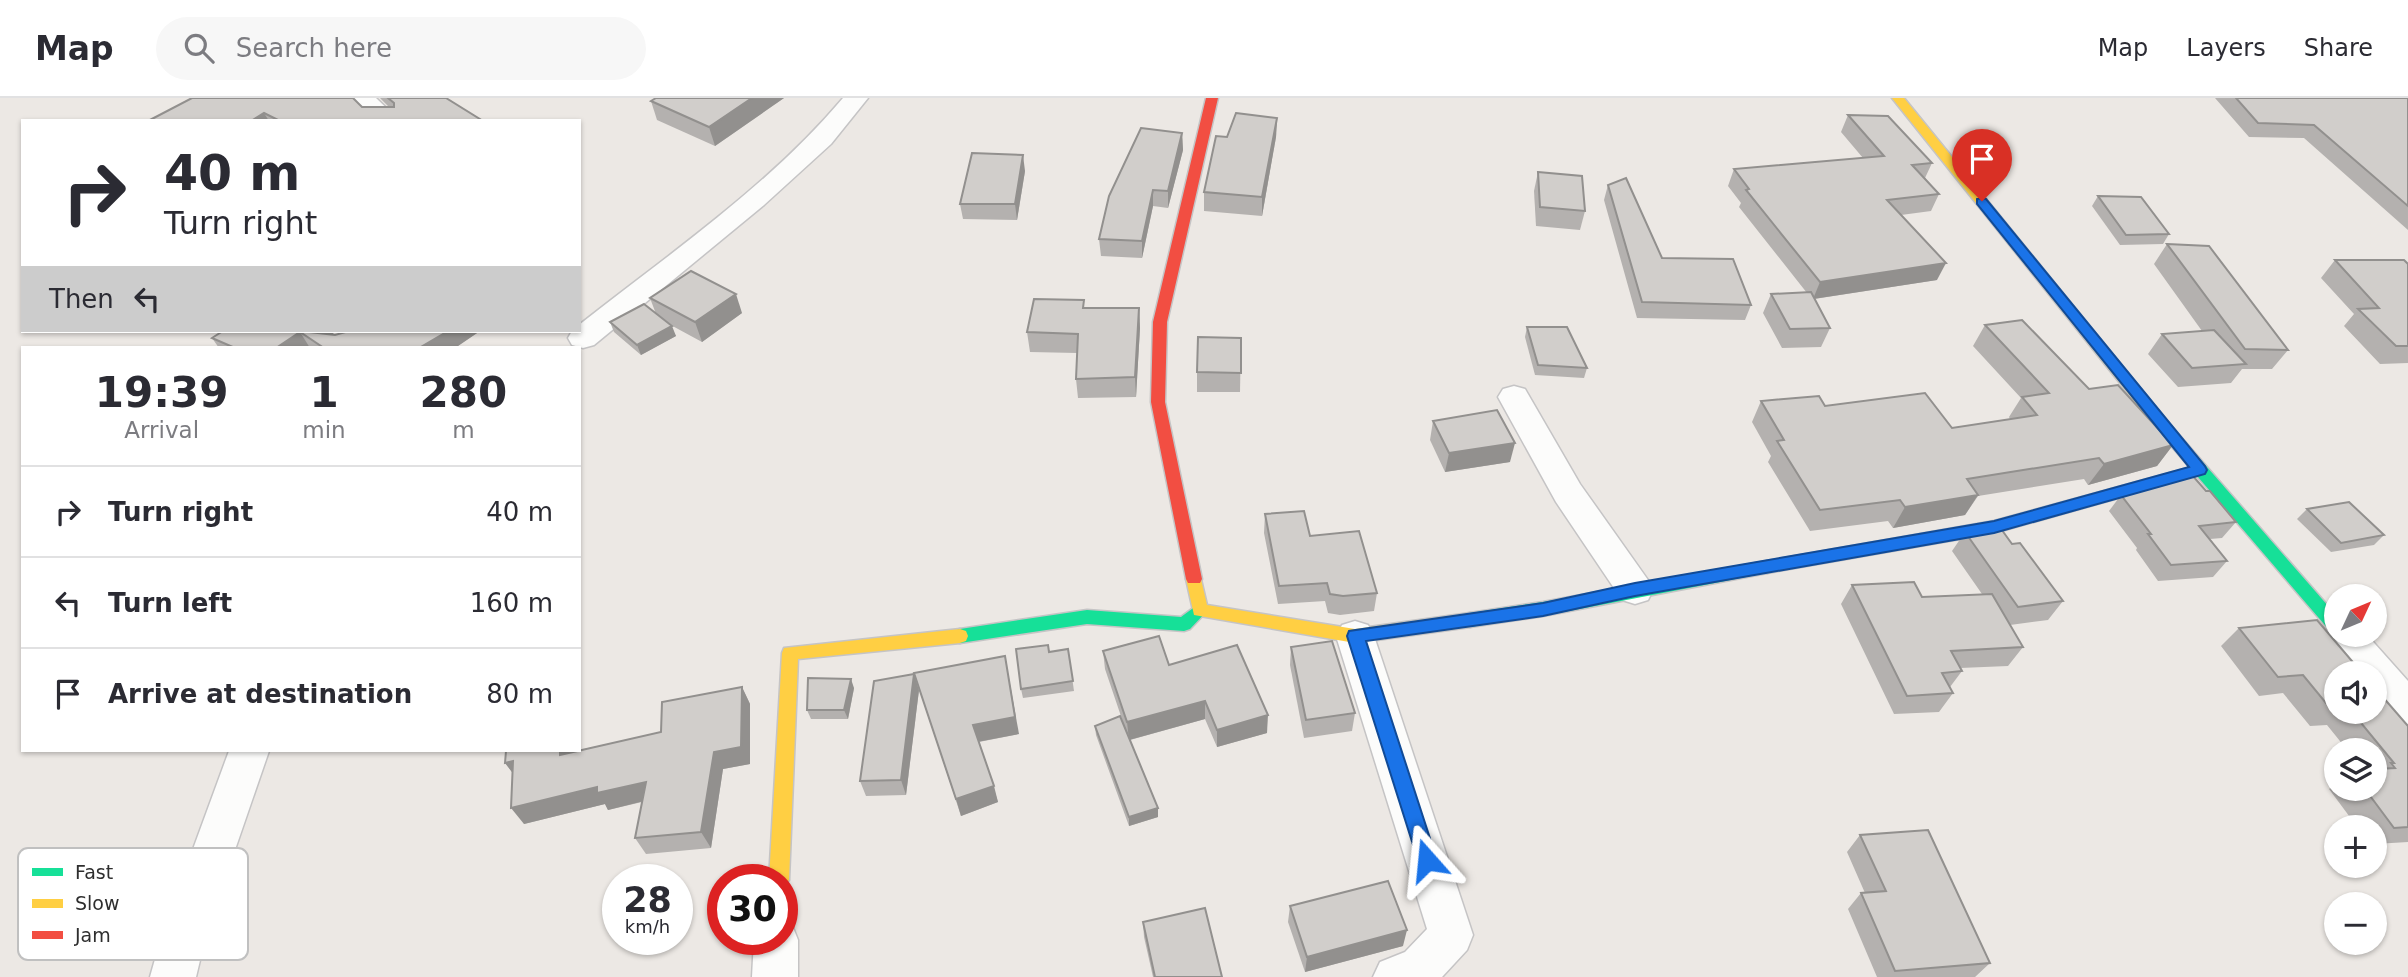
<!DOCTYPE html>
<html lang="en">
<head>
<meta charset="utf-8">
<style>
  :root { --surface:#fff; --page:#f7f7f7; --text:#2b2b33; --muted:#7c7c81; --line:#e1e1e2 }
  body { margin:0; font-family:"DejaVu Sans",sans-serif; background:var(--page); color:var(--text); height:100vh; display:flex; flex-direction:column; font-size:26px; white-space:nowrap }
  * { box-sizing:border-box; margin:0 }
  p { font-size:23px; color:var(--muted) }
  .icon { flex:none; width:38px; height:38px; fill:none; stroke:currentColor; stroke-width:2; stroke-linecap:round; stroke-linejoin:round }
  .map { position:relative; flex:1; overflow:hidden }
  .panel { position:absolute; left:21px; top:248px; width:560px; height:406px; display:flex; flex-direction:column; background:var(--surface); border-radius:0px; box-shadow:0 2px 5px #0004 }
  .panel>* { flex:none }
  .top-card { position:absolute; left:21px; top:21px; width:560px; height:214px; border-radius:0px; box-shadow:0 2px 5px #0004; background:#fff; color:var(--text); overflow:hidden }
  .needle { width:46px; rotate:46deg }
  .fabs { position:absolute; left:2324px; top:486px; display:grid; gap:14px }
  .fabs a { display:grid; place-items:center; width:63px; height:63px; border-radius:50%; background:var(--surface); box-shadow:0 2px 5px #0004; font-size:35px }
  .speed { position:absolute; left:602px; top:766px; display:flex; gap:14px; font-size:35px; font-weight:700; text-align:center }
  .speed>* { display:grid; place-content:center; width:91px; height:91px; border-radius:50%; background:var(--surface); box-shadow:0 2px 5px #0004; line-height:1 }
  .speed small { font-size:18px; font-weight:400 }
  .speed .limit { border:10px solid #d22; background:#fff; color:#111 }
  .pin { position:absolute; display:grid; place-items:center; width:60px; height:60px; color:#fff; margin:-72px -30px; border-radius:50% 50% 50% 0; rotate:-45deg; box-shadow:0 0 7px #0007 }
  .pin .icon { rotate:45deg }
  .me { position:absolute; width:77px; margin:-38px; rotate:342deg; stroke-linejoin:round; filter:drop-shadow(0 0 5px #0008) }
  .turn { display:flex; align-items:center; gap:24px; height:147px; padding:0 28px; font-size:32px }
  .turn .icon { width:91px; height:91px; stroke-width:2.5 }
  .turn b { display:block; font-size:49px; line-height:60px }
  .then { display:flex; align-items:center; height:66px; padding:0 28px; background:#0003; gap:14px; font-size:26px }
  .eta { display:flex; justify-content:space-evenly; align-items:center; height:119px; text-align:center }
  .eta b { font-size:42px; font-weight:600; line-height:49px }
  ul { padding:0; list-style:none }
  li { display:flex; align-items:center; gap:21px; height:91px; padding:0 28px; border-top:2px solid var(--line) }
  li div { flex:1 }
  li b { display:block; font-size:26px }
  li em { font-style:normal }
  header { display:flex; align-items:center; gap:42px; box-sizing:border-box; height:98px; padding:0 35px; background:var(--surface); border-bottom:2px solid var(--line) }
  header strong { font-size:33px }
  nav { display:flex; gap:38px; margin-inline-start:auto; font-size:24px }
  .search { width:490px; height:63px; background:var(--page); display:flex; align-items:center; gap:18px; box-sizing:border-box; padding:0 24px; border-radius:38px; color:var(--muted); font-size:26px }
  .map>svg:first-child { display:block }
</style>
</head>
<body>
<header>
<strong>Map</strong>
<div class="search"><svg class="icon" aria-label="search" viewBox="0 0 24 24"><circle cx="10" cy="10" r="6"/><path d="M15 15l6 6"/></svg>Search here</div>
<nav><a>Map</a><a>Layers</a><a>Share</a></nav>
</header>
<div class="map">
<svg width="2408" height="879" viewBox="0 0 2408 879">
  <rect width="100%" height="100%" fill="#ece8e4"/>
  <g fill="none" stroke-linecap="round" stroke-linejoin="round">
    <g stroke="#c5c4c5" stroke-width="3">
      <g id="street">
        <polygon points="349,0 376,0 400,23 372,23"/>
        <path d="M843,0H868L831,46L764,107L594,247L583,250L572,247L568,240L572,233H579V227C669,156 769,88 843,0Z"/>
        <polygon points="1514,288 1525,291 1580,386 1648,482 1653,492 1648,502 1635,506 1622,502 1556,404 1498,299 1503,291"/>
        <polygon points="1355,523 1368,527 1374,538 1473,837 1467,852 1442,879 1373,879 1380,864 1405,854 1427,831 1336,538 1342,527"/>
        <polygon points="2336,525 2336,537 2367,537 2408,583 2408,626 2394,622 2375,599 2375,576 2355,576 2325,537 2331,526"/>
        <polygon points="229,653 269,653 207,833 196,879 150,879 163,833"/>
        <polygon points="782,823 792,827 798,842 798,879 752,879 754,842 782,842"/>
      </g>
    </g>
    <g stroke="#c5c4c5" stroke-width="3">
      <g id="fast">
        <polygon points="2161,321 2166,322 2336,517 2336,535 2330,533 2156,330 2154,326 2156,322"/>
        <polygon points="1767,463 1773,465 1775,469 1773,473 1767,475 1543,518 1470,529 1464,527 1462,522 1464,517 1470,515 1543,504"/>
        <polygon points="1200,505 1206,507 1208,512 1190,531 1184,533 1087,526 960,545 954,543 952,538 954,533 960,531 1087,512 1181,519"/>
      </g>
    </g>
    <g stroke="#c5c4c5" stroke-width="3">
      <g id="slow">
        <polygon points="1892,0 1904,0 2166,322 2168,326 2166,330 2156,330"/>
        <polygon points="1194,475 1200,477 1207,507 1355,531 1470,515 1476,517 1478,522 1476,527 1470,529 1355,545 1194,517 1186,481 1188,477"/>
        <polygon points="960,531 966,533 968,538 966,543 960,545 798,561 789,782 782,790 782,782 769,782 782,555 784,550"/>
      </g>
    </g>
    <g stroke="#c5c4c5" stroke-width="3">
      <g id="jam">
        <polygon points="1206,0 1218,0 1167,224 1165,304 1202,481 1200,485 1188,485 1186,481 1151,304 1153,224"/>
        <polygon points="2199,367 2204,368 2207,372 2204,376 1994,435 1767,475 1761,473 1759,469 1761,465 1767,463 1994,423"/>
      </g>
    </g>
    <use href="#street" fill="#fcfcfb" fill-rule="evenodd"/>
    <use href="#fast" fill="#16e098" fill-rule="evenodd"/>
    <use href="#slow" fill="#ffcf43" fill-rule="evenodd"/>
    <use href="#jam" fill="#f24e42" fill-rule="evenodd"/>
  </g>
  <g fill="#b4b1af">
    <polygon points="380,0 446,0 483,23 148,23 362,9 389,9"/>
    <polygon points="784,0 715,48 657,22 651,3"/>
    <polygon points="2215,0 2408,0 2408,132 2304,40 2249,39"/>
    <polygon points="1848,17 1932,65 1925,80 1939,96 1931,113 1901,117 1937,182 1814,201 1830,230 1821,249 1782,250 1763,215 1771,196 1807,195 1739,109 1741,105 1728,88 1734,71 1863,60 1841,34"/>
    <polygon points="1277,20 1276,39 1262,118 1204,113 1204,94 1227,39"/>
    <polygon points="1182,35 1183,52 1168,110 1153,108 1142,160 1101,158 1099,141"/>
    <polygon points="1025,73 1017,122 963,121 960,106"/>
    <polygon points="1538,74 1585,113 1580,132 1536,128 1534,93"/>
    <polygon points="1608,87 1662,160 1751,207 1745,222 1637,220 1604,102"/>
    <polygon points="2098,98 2169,136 2163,146 2120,147 2092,108"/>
    <polygon points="2167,146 2288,252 2272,271 2242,271 2231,285 2178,289 2148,256 2162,236 2202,233 2154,166"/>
    <polygon points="2335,162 2408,166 2408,265 2380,266 2344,228 2354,216 2321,180"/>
    <polygon points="650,200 742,215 702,244 667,225 676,238 641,257 614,234 610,224 656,216"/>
    <polygon points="1085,210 1139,210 1140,230 1136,299 1078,300 1076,281 1077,255 1030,254 1027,234"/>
    <polygon points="1985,227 2089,291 2173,347 2157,368 2088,387 2084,381 1978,398 1965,417 1893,430 1888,423 1810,433 1768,364 1771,358 1752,324 1761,303 1825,308 1952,330 2010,321 2009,319 2021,300 1973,248"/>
    <polygon points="1527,229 1587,270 1584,280 1535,277 1525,239"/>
    <polygon points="337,233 331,236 335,237 349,233 480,233 455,250 219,250 212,240"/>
    <polygon points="1241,240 1240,294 1197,294 1197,274"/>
    <polygon points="1433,323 1510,364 1445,374 1430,342"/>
    <polygon points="2121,397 2236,424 2222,440 2210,441 2227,463 2213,479 2158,483 2136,452 2137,450 2109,413"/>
    <polygon points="2307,411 2384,437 2374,447 2331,454 2297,421"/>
    <polygon points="1265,416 1310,438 1377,495 1374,513 1340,517 1328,515 1325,503 1278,506 1264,435"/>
    <polygon points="1965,434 2063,503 2048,522 2010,527 2023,549 2008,568 1960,570 1962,573 1950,589 1953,595 1939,614 1894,616 1841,506 1852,487 1922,499 1982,496 1952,453"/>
    <polygon points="2239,530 2336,576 2336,614 2375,614 2408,628 2408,744 2375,746 2375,730 2358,730 2329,691 2336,685 2336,691 2375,691 2375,653 2348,653 2327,627 2310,628 2283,595 2259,598 2221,548"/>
    <polygon points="1291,549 1355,615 1352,633 1304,640 1290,567"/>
    <polygon points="1068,551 1074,593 1023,600 1021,591 1049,554"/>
    <polygon points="1103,553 1169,567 1267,635 1217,649 1205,621 1130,642 1158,710 1158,719 1129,728 1096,637 1095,628 1126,633 1105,571"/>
    <polygon points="914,575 1019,636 979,644 998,704 961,718"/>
    <polygon points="742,589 750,606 750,666 723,671 711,750 646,756 635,740 642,704 608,712 605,706 524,726 513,675 505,665 571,653 571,654 661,634"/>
    <polygon points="854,590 848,621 811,621 807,612"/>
    <polygon points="919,592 906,697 866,698 860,683"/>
    <polygon points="1860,737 1990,865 1975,879 1877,879 1848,811 1861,795 1865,795 1847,754"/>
    <polygon points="1290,808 1403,848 1305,874 1288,824"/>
    <polygon points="1143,824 1222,879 1153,879 1144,839"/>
  </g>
  <g fill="#92908e">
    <polygon points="752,0 784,0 715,48 709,29"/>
    <polygon points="264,15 269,23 251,23"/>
    <polygon points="1277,20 1276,39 1262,118 1262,99"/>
    <polygon points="1182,35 1183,52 1168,110 1168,93"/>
    <polygon points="1023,57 1025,73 1017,122 1015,106"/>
    <polygon points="1153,92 1153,108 1142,160 1142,143"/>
    <polygon points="1946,165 1937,182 1813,201 1820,184"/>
    <polygon points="736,196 742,215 702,244 695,224"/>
    <polygon points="1139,210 1140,230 1136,299 1135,279"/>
    <polygon points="672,228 676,238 641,257 637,247"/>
    <polygon points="310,233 337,233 325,241 309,234"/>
    <polygon points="448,233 480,233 455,250 419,250"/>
    <polygon points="300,234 310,250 276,250"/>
    <polygon points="1515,345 1510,364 1445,374 1449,355"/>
    <polygon points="2173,347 2157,368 2088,387 2104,366"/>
    <polygon points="1978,397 1965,417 1893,430 1905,409"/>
    <polygon points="1005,558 1019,636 977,644 973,627"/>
    <polygon points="914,576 919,592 906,697 901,682"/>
    <polygon points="851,581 854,590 848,621 844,612"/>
    <polygon points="742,589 750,606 750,666 723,671 711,750 701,734 714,654"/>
    <polygon points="1205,603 1205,621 1129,642 1127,624"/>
    <polygon points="1268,617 1267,635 1217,649 1217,632"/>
    <polygon points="560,653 571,653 571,674 560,657"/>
    <polygon points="513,663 518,682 505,665"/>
    <polygon points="646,684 656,700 608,712 605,706 524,726 511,710 597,689"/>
    <polygon points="994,688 998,704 961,718 956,701"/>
    <polygon points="1158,710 1158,719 1129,728 1129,719"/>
    <polygon points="1407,832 1403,848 1305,874 1307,859"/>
  </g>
  <g fill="#d1cecb" stroke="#92908e" stroke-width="2">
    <polygon points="192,0 353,0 362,9 394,9 394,5 388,0 446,0 483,23 280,23 264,15 251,23 148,23"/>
    <polygon points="656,0 752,0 709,29 651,3"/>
    <polygon points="2236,0 2408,0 2408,108 2314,27 2258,25"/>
    <polygon points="1236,15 1277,20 1262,99 1204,94 1216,38 1227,39"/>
    <polygon points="1848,17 1888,18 1932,65 1912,67 1939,96 1887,102 1946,165 1820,184 1746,92 1749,91 1734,71 1884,58"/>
    <polygon points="1141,30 1182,35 1168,93 1153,92 1142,143 1099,141 1109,98"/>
    <polygon points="972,55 1023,57 1015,106 960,106"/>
    <polygon points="1538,74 1582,78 1585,113 1540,109"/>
    <polygon points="1626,80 1662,160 1733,161 1751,207 1642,204 1608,87"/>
    <polygon points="2098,98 2141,99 2169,136 2126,137"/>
    <polygon points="2167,146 2209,148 2288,252 2245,251"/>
    <polygon points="2335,162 2404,162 2408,166 2408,248 2396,248 2358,211 2379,210"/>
    <polygon points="691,173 736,196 695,224 650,200"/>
    <polygon points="1811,194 1830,230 1790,231 1771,196"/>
    <polygon points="1034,201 1084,202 1083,210 1139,210 1135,279 1076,281 1078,236 1027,234"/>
    <polygon points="644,206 672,228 637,247 610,224"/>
    <polygon points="2022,222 2089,291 2118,287 2173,347 2104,366 2099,360 1967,381 1978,397 1905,409 1900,402 1820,412 1777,343 1784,342 1761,303 1819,298 1825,308 1925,295 1952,330 2037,317 2022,299 2049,295 1985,227"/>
    <polygon points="1527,229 1567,229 1587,270 1538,267"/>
    <polygon points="2214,232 2246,266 2192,270 2162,236"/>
    <polygon points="223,233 310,233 309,234 335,237 349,233 448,233 419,250 324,250 300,234 276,250 235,250 212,240"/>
    <polygon points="1198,239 1241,240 1241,275 1197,274"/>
    <polygon points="1497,312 1515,345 1449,355 1433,323"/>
    <polygon points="2192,377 2206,393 2210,393 2236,424 2199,428 2227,463 2171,467 2148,436 2151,436 2121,397"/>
    <polygon points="2349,404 2384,437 2341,445 2307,411"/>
    <polygon points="1304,413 1310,438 1359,433 1377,495 1343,498 1330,496 1327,485 1279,488 1265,416"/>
    <polygon points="1999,428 2012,446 2020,445 2063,503 2018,509 1965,434"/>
    <polygon points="1914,484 1922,499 1992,496 2023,549 1951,553 1962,573 1942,575 1953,595 1907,598 1852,487"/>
    <polygon points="2317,522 2363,576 2336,576 2336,610 2330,610 2303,577 2278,579 2239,530"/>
    <polygon points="1159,538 1169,567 1237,547 1268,617 1217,632 1205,603 1127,624 1103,553"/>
    <polygon points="1332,543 1355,615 1306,622 1291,549"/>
    <polygon points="1048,547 1049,554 1068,551 1073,583 1021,591 1016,551"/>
    <polygon points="1005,558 1015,619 973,627 994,688 956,701 914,575"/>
    <polygon points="914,576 901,682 860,683 874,583"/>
    <polygon points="808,580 851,581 844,612 807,612"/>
    <polygon points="742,589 741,649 714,654 701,734 635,740 646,684 597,695 597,689 511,710 513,663 505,665 506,653 560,653 560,657 661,634 662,604"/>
    <polygon points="2375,590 2408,628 2408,729 2394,730 2365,691 2375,691 2375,671 2395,670 2391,665 2394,665 2352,614 2375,614"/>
    <polygon points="1120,618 1158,710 1129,719 1095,628"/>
    <polygon points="1928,732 1990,865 1895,873 1861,795 1886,793 1860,737"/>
    <polygon points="1388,783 1407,832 1307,859 1290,808"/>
    <polygon points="1205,810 1222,879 1155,879 1143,824"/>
  </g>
  <polygon fill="#1a73e8" stroke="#114b97" stroke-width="2" points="1982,100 1986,101 2205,368 2207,372 2205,376 1994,435 1635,498 1543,518 1366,543 1437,762 1434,769 1427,771 1420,769 1347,538 1349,533 1543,505 1635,485 1994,423 2189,369 1977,106 1977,101"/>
  <rect x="18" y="750" width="230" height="112" rx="10" fill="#fff" stroke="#c0c0c0" stroke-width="2"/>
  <rect x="32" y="770" width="31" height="8" fill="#16e098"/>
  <rect x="32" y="801" width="31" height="9" fill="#ffcf43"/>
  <rect x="32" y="833" width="31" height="8" fill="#f24e42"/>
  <g font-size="19" fill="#2e2e2e">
    <text x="75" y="781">Fast</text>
    <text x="75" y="812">Slow</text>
    <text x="75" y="844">Jam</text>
  </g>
</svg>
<div class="fabs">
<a><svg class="needle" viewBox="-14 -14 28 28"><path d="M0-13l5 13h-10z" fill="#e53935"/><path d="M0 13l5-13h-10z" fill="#7c7c81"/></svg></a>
<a><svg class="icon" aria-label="sound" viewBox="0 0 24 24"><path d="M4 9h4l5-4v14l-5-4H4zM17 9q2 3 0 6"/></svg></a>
<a><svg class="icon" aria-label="layers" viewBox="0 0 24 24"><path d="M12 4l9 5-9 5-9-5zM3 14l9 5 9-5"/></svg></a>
<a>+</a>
<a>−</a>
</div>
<div class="speed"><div>28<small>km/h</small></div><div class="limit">30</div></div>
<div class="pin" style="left:1982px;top:103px;background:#d93025"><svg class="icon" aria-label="arrive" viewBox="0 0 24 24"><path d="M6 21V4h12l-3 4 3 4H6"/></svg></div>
<svg class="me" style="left:1427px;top:762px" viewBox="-20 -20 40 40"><path d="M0-17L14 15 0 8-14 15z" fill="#1a73e8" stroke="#fff" stroke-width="4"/></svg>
<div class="top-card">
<div class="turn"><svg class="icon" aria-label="right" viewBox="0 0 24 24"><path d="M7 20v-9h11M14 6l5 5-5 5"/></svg><div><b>40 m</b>Turn right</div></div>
<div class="then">Then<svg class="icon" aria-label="left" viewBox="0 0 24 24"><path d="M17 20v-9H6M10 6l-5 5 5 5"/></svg></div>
</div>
<section class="panel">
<div class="eta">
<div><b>19:39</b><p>Arrival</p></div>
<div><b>1</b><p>min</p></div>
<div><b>280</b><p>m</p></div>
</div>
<ul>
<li><svg class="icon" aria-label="right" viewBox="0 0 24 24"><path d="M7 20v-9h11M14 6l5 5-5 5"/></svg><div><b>Turn right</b></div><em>40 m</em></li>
<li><svg class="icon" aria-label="left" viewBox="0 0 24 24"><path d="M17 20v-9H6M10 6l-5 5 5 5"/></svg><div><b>Turn left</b></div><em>160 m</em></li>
<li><svg class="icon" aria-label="arrive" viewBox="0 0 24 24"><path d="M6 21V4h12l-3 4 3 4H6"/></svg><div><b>Arrive at destination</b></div><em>80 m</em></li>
</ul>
</section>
</div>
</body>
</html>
